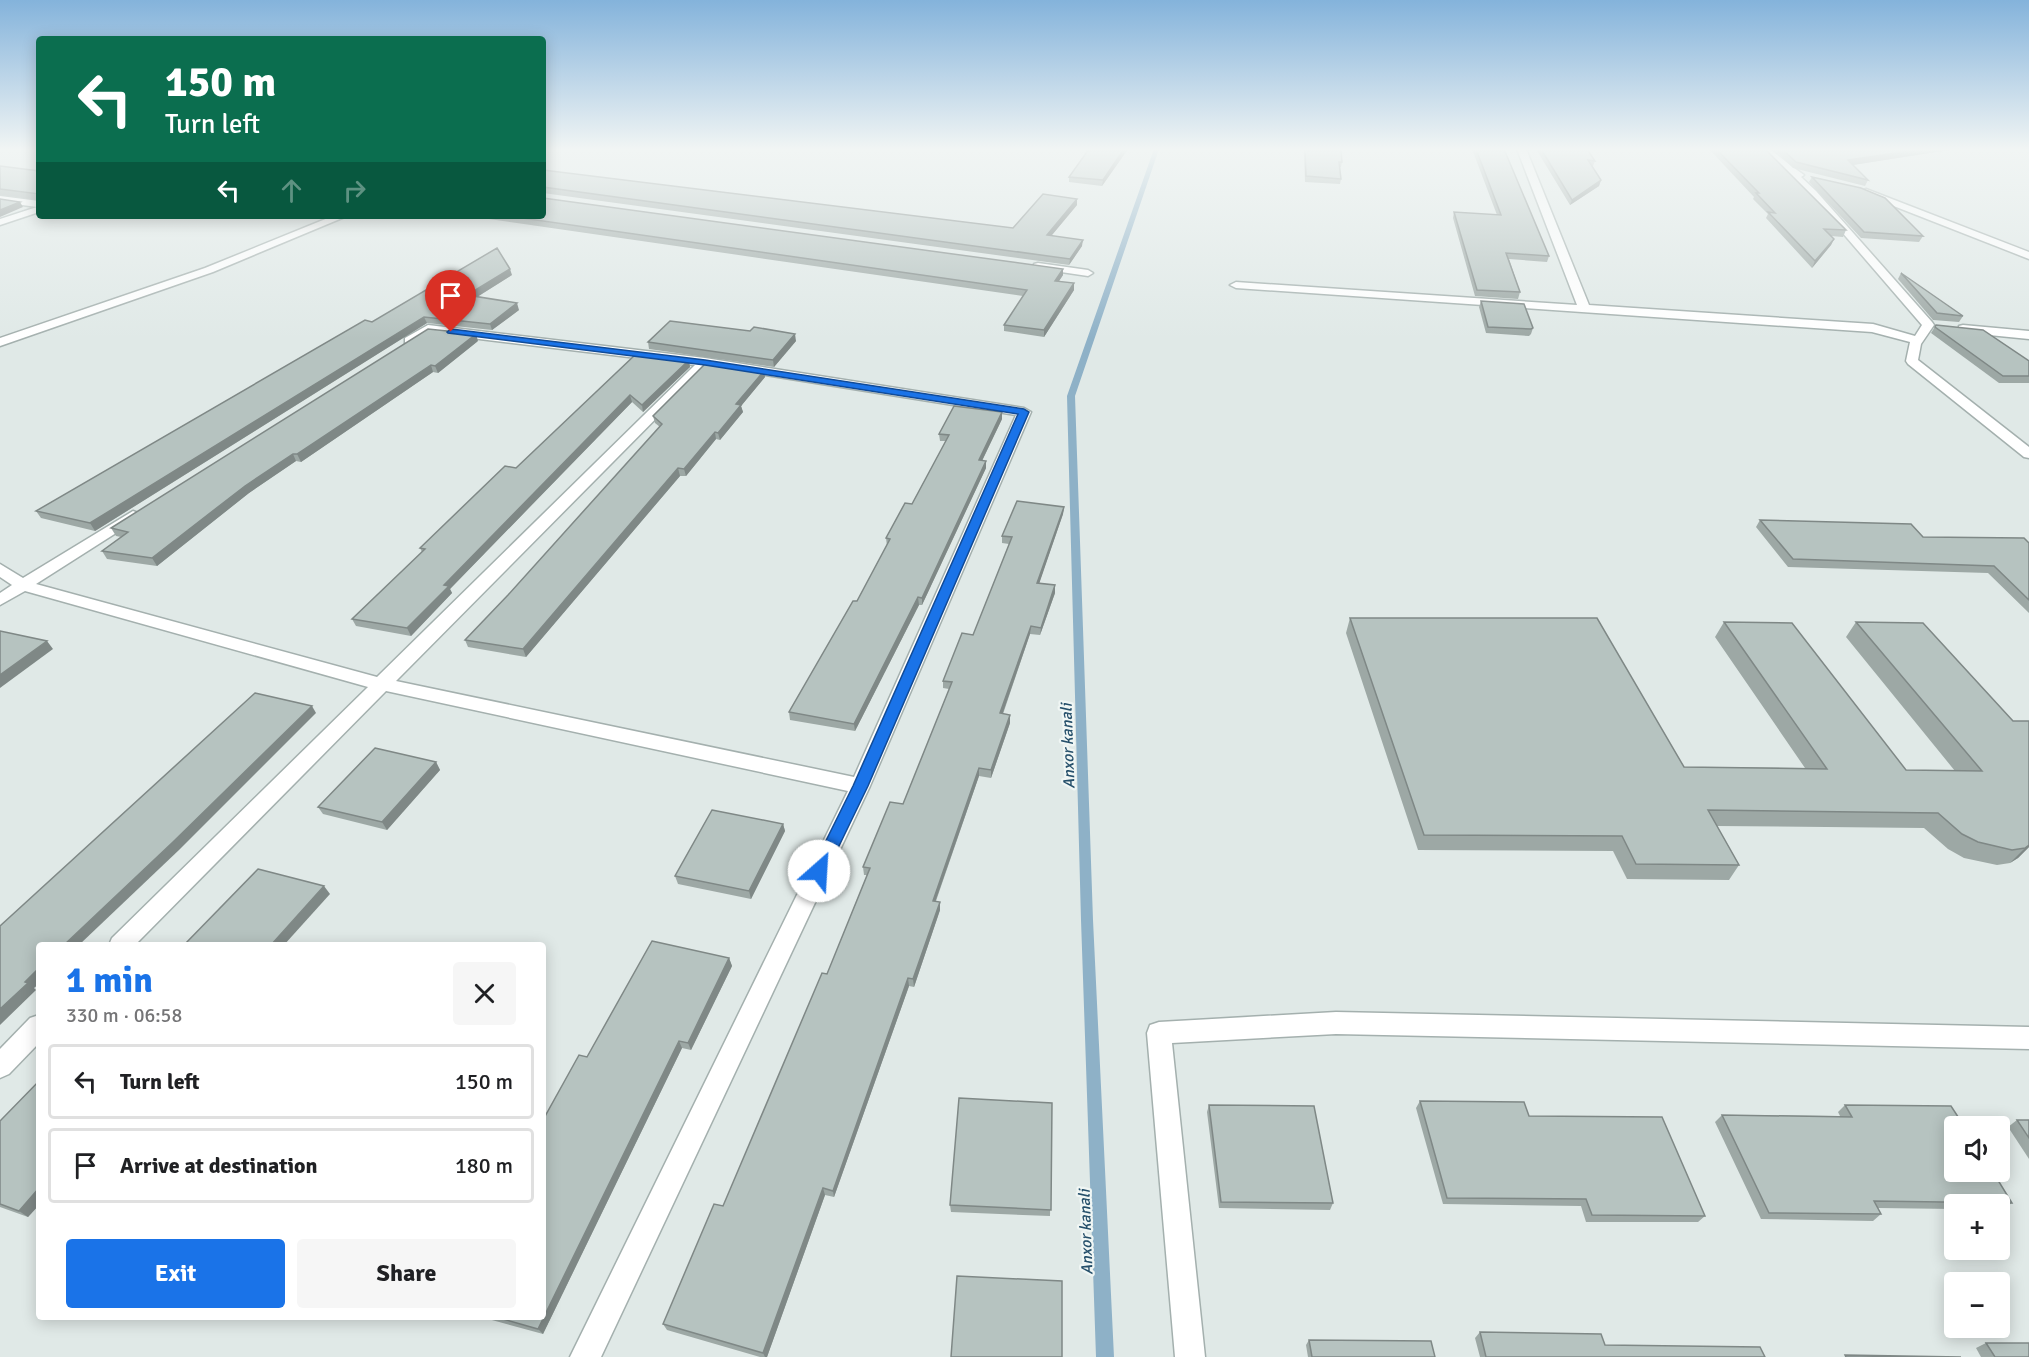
<!DOCTYPE html>
<html lang="en">
<head>
<meta charset="utf-8">
<style>
  :root { --surface:#fff; --page:#f6f6f6; --text:#202124; --muted:#757577; --line:#e0e0e0; --accent:#1a73e8 }
  body { margin:0; font-family:Signika,sans-serif; background:var(--page); color:var(--text); height:100vh; display:flex; flex-direction:column; font-size:22px; white-space:nowrap }
  * { box-sizing:border-box; margin:0 }
  p { font-size:20px; color:var(--muted) }
  .icon { flex:none; width:33px; height:33px; fill:none; stroke:currentColor; stroke-width:2; stroke-linecap:round; stroke-linejoin:round }
  .map { position:relative; flex:1; overflow:hidden }
  .details { position:absolute; left:36px; top:942px; width:510px; height:378px; display:flex; flex-direction:column; background:var(--surface); border-radius:6px; box-shadow:0 3px 15px #0003 }
  .details>* { flex:none }
  .top-card { position:absolute; left:36px; top:36px; width:510px; height:183px; border-radius:6px; box-shadow:0 3px 15px #0003; background:#0b6e4f; color:#fff; overflow:hidden }
  .controls { position:absolute; left:1944px; top:1116px; display:grid; gap:12px }
  .controls a { display:grid; place-items:center; width:66px; height:66px; border-radius:6px; background:var(--surface); box-shadow:0 3px 15px #0003; font-size:30px }
  .pin { position:absolute; display:grid; place-items:center; width:51px; height:51px; color:#fff; margin:-62px -26px; border-radius:50% 50% 50% 0; rotate:-45deg; box-shadow:0 0 6px #0007 }
  .pin .icon { rotate:45deg }
  .me { position:absolute; width:66px; margin:-33px; rotate:26deg; stroke-linejoin:round; filter:drop-shadow(0 0 4px #0008) }
  .turn { display:flex; align-items:center; gap:21px; height:126px; padding:0 30px; font-size:27px }
  .turn .icon { width:78px; height:78px; stroke-width:2.5 }
  .turn b { display:block; font-size:42px; line-height:51px }
  .lanes { display:flex; align-items:center; height:57px; padding:0 30px; background:#0003; justify-content:center; gap:30px; direction:ltr }
  .lanes .off { opacity:.35 }
  .round { display:grid; place-items:center; flex:none; width:63px; height:63px; border-radius:6px; background:var(--page) }
  .overview { display:flex; align-items:center; justify-content:space-between; height:102px; padding:0 30px }
  h1 { font-size:36px; font-weight:700; line-height:45px; color:var(--accent) }
  .cta { display:flex; gap:12px; margin-top:auto; padding:12px 30px }
  .cta a { flex:1; height:69px; border-radius:6px; background:var(--accent); color:#fff; font-size:24px; font-weight:700; line-height:69px; text-align:center }
  .cta a+a { background:var(--page); color:var(--text) }
  ul { padding:0; list-style:none }
  li { display:flex; align-items:center; gap:18px; height:75px; margin:0 12px 9px; padding:0 18px; border:3px solid var(--line); border-radius:6px }
  li div { flex:1 }
  li b { display:block; font-size:22px }
  li em { font-style:normal }
  .map>svg:first-child { display:block }
</style>
</head>
<body>
<div class="map">
<svg width="2029" height="1357" viewBox="0 0 2029 1357">
  <rect width="100%" height="100%" fill="#e0e9e7"/>
  <g fill="none" stroke-linecap="round" stroke-linejoin="round">
    <polygon fill="#8eb1c7" fill-rule="evenodd" points="1154,149 1159,149 1075,396 1093,920 1114,1357 1096,1357 1081,920 1067,396"/>
    <g stroke="#a4b0ae" stroke-width="3">
      <g id="minor">
        <path d="M1517,149H1526L1589,305L1873,324L1915,336L1922,325L1810,195L1760,149H1770C1781,158 1792,167 1804,175L1801,177L1816,191L1932,322L1934,325L1921,344L1918,360L2029,447V458L2024,457L1908,364L1906,361L1910,342L1872,332L1236,288L1230,285L1236,282L1577,305Z"/>
        <polygon points="1866,189 2029,252 2029,259 1863,194 1861,192"/>
        <polygon points="0,196 39,201 39,212 0,225 0,219 37,207 0,202"/>
        <polygon points="1038,263 1088,270 1093,273 1088,276 1034,268 1034,264"/>
        <path d="M428,325L705,358L1024,408L1031,412L870,786L601,1357H570L848,791L386,691L135,945H109L112,938L368,687L25,591L0,605V593L12,585L0,577V564L23,578L133,511L138,513L141,516L138,519L36,584L377,677L695,365L430,333L413,344H405V338ZM708,366L1016,415L854,777L396,681Z"/>
        <polygon points="1963,325 2029,331 2029,339 1959,332 1959,326"/>
        <polygon points="1336,1012 2029,1027 2029,1049 1336,1034 1172,1043 1205,1357 1175,1357 1147,1033 1150,1025 1159,1022"/>
        <polygon points="39,1015 39,1043 9,1074 0,1078 0,1049 30,1018"/>
      </g>
    </g>
    <g stroke="#a4b0ae" stroke-width="3">
      <polygon id="tertiary" points="333,216 347,216 213,272 0,346 0,338 205,268"/>
    </g>
    <use href="#minor" fill="#fff" fill-rule="evenodd"/>
    <use href="#tertiary" fill="#fff" fill-rule="evenodd"/>
  </g>
  <g fill="#9da8a5">
    <polygon points="1128,149 1102,186 1069,182 1069,177"/>
    <polygon points="1304,149 1341,149 1342,162 1341,167 1340,167 1341,179 1340,184 1305,182"/>
    <polygon points="1472,149 1504,149 1549,256 1547,262 1509,259 1520,292 1518,299 1475,296 1453,218 1454,212 1497,215"/>
    <polygon points="1536,149 1587,149 1595,161 1593,166 1592,166 1601,180 1599,186 1570,205"/>
    <polygon points="1709,149 1765,149 1846,230 1843,237 1831,236 1834,239 1831,245 1812,268 1766,218 1768,214 1753,199 1754,197"/>
    <polygon points="1774,149 1955,149 1853,165 1868,180 1865,186 1793,168"/>
    <polygon points="0,166 39,171 39,200 0,195"/>
    <polygon points="543,170 1013,228 1077,205 1051,236 1082,246 1069,265 543,193"/>
    <polygon points="1812,177 1923,236 1919,242 1861,238 1809,182"/>
    <polygon points="468,216 543,216 1063,269 1063,275 1059,281 1074,290 1044,337 1004,331 1004,325 1023,296"/>
    <polygon points="1901,273 1963,316 1959,322 1933,320 1898,279"/>
    <polygon points="512,275 477,297 519,310 492,330 427,323 95,531 41,518 36,511 372,322"/>
    <polygon points="1481,301 1533,328 1531,334 1529,336 1486,333 1479,307"/>
    <polygon points="1936,325 2029,361 2029,383 1999,383 1931,333"/>
    <polygon points="750,331 796,341 774,367 649,349 648,342"/>
    <polygon points="478,341 438,373 433,372 301,462 296,461 249,493 157,566 107,559 102,551 121,537 116,536 111,528"/>
    <polygon points="636,354 690,367 643,412 632,402 450,589 452,593 411,636 356,626 352,619 422,552 420,548 516,468"/>
    <polygon points="764,371 765,377 741,406 743,412 720,440 716,439 686,476 680,476 526,657 468,647 465,640 508,595 660,427 655,423 653,416"/>
    <polygon points="1002,412 1002,419 982,461 986,461 986,468 922,605 919,605 855,731 790,720 789,712 857,601 887,546 886,538 912,504 946,441 940,441 939,434"/>
    <polygon points="1064,507 1063,514 1039,583 1055,585 1055,593 1040,635 1030,634 1003,714 1010,723 991,778 979,776 936,901 940,910 914,987 909,986 834,1197 825,1195 767,1357 760,1357 667,1330 663,1324 723,1206 827,974 867,875 864,875 863,867 903,804 949,689 943,688 943,681 973,635 1009,544 1002,543 1002,536"/>
    <polygon points="1760,520 1923,537 2029,543 2029,613 1988,573 1788,567 1756,527"/>
    <polygon points="1350,618 1684,767 1805,768 1715,637 1724,622 1906,770 1955,771 1846,637 1856,622 2013,721 2029,721 2029,847 2018,858 2010,863 1997,865 1964,858 1948,849 1924,828 1717,826 1739,865 1729,880 1627,879 1613,851 1418,850 1346,633"/>
    <polygon points="436,762 440,770 387,830 323,814 318,807"/>
    <polygon points="783,824 785,831 751,899 678,884 675,876"/>
    <polygon points="729,958 732,966 691,1050 682,1048 543,1334 481,1317 543,1317 587,1057"/>
    <polygon points="39,1081 39,1205 28,1217 0,1207 0,1121"/>
    <polygon points="1420,1101 1529,1116 1705,1216 1698,1222 1586,1222 1581,1206 1443,1204 1416,1108"/>
    <polygon points="1052,1103 1050,1216 951,1212 950,1205"/>
    <polygon points="1209,1105 1333,1203 1330,1210 1219,1208 1207,1112"/>
    <polygon points="1845,1105 2012,1203 2003,1209 2000,1209 2000,1204 1954,1204 1954,1209 1878,1208 1881,1214 1873,1221 1761,1219 1715,1122 1722,1115 1840,1116 1838,1112"/>
    <polygon points="2017,1120 2029,1120 2029,1159 2008,1127"/>
    <polygon points="1480,1332 1605,1345 1765,1357 1480,1357 1475,1338"/>
    <polygon points="1309,1340 1435,1357 1308,1357 1306,1345"/>
    <polygon points="1986,1343 2029,1357 1981,1357 1976,1348"/>
  </g>
  <g fill="#7f8886">
    <polygon points="1124,149 1128,149 1102,186 1103,180"/>
    <polygon points="1922,149 1955,149 1846,166 1848,160"/>
    <polygon points="1601,180 1599,186 1570,205 1572,200"/>
    <polygon points="1077,199 1077,205 1047,241 1047,235"/>
    <polygon points="20,202 23,207 0,217 0,210"/>
    <polygon points="1834,239 1831,245 1812,268 1815,261"/>
    <polygon points="1083,240 1082,246 1069,265 1070,259"/>
    <polygon points="510,269 512,275 469,302 467,295"/>
    <polygon points="1063,269 1063,275 1055,287 1055,281"/>
    <polygon points="1074,283 1074,290 1044,337 1044,330"/>
    <polygon points="517,303 519,310 492,330 490,324"/>
    <polygon points="424,317 427,323 95,531 90,523"/>
    <polygon points="476,334 478,341 438,373 435,366"/>
    <polygon points="795,334 796,341 774,367 773,360"/>
    <polygon points="689,360 690,367 643,412 642,405"/>
    <polygon points="431,365 433,372 301,462 297,454"/>
    <polygon points="764,371 765,377 741,406 743,412 720,440 718,433 736,404"/>
    <polygon points="630,395 632,402 450,589 452,593 411,636 407,628 444,585"/>
    <polygon points="1002,412 1002,419 979,467 979,460"/>
    <polygon points="715,432 716,439 686,476 684,469"/>
    <polygon points="293,454 296,461 249,493 157,566 152,558 245,486"/>
    <polygon points="986,461 986,468 922,605 922,598"/>
    <polygon points="678,468 680,476 526,657 523,649"/>
    <polygon points="1064,507 1063,514 1037,590 1037,583"/>
    <polygon points="1055,585 1055,593 1040,635 1041,628"/>
    <polygon points="918,597 919,605 855,731 854,724"/>
    <polygon points="1031,626 1030,634 1000,721 1000,713"/>
    <polygon points="47,641 53,649 0,688 0,675"/>
    <polygon points="312,706 316,713 179,850 79,945 64,945"/>
    <polygon points="1010,715 1010,723 991,778 991,770"/>
    <polygon points="436,762 440,770 387,830 382,822"/>
    <polygon points="979,768 979,776 933,908 933,901"/>
    <polygon points="783,824 785,831 751,899 749,891"/>
    <polygon points="2029,845 2029,847 2018,858 2010,863 2025,848"/>
    <polygon points="324,886 330,894 284,945 271,945"/>
    <polygon points="940,902 940,910 914,987 913,979"/>
    <polygon points="729,958 732,966 691,1050 688,1043"/>
    <polygon points="39,968 39,984 34,988 36,990 0,1025 0,1009 25,982"/>
    <polygon points="908,978 909,986 834,1197 833,1191"/>
    <polygon points="679,1041 682,1048 543,1334 538,1329"/>
    <polygon points="39,1188 39,1205 28,1217 19,1211"/>
    <polygon points="823,1188 825,1195 767,1357 765,1357 763,1353"/>
  </g>
  <g fill="#b6c3c0" stroke="#7f8886" stroke-width="1.5">
    <polygon points="1089,149 1124,149 1103,180 1069,177"/>
    <polygon points="1305,149 1341,149 1342,162 1339,162 1341,179 1306,176"/>
    <polygon points="1476,149 1504,149 1549,256 1506,253 1520,292 1477,290 1454,212 1501,215"/>
    <polygon points="1541,149 1587,149 1595,161 1588,160 1601,180 1572,200"/>
    <polygon points="1716,149 1765,149 1846,230 1824,229 1834,239 1815,261 1768,212 1775,213 1756,193 1759,193"/>
    <polygon points="1782,149 1922,149 1848,160 1868,180 1796,162"/>
    <polygon points="0,166 39,171 39,194 0,189"/>
    <polygon points="543,170 1013,228 1043,194 1077,199 1047,235 1083,240 1070,259 543,187"/>
    <polygon points="1812,177 1861,188 1885,198 1923,236 1864,232"/>
    <polygon points="543,198 1063,269 1055,281 1074,283 1044,330 1004,325 1027,290 508,216 543,216"/>
    <polygon points="0,199 20,202 0,210"/>
    <polygon points="497,248 510,269 467,295 517,303 490,324 424,317 90,523 36,511 365,320 372,322"/>
    <polygon points="1901,273 1963,316 1937,313"/>
    <polygon points="1481,301 1524,304 1533,328 1531,329 1488,327"/>
    <polygon points="670,321 750,331 754,327 795,334 773,360 648,342"/>
    <polygon points="1936,325 1983,330 2029,361 2029,376 2003,376 1935,327"/>
    <polygon points="428,329 476,334 435,366 431,365 297,454 293,454 245,486 152,558 102,551 128,532 111,528"/>
    <polygon points="636,354 689,360 642,405 630,395 444,585 449,586 407,628 352,619 425,549 420,548 505,466 516,468"/>
    <polygon points="707,362 764,371 736,404 741,405 718,433 715,432 684,469 678,468 523,649 465,640 508,595 662,424 653,416"/>
    <polygon points="954,406 1002,412 979,460 986,461 922,598 918,597 854,724 789,712 853,601 857,601 890,539 886,538 905,503 912,504 949,435 939,434"/>
    <polygon points="1017,501 1064,507 1037,583 1055,585 1041,628 1031,626 1000,713 1010,715 991,770 979,768 933,901 940,902 913,979 908,978 833,1191 823,1188 763,1353 663,1324 714,1204 723,1206 822,973 827,974 870,868 863,867 890,802 903,804 952,682 943,681 962,633 973,635 1012,537 1002,536"/>
    <polygon points="1760,520 1911,524 1923,537 2024,538 2029,543 2029,600 1994,566 1793,559"/>
    <polygon points="1350,618 1597,618 1684,767 1827,769 1724,622 1792,623 1906,770 1982,771 1856,622 1923,623 2013,721 2029,721 2029,845 2025,848 2012,850 1978,842 1962,834 1938,813 1708,810 1739,865 1636,864 1622,836 1424,835"/>
    <polygon points="0,631 47,641 0,675"/>
    <polygon points="255,693 312,706 173,842 64,945 39,945 39,968 25,982 28,983 0,1009 0,926"/>
    <polygon points="375,748 436,762 382,822 318,807"/>
    <polygon points="712,810 783,824 749,891 675,876"/>
    <polygon points="258,869 324,886 271,945 184,945"/>
    <polygon points="652,941 729,958 688,1043 679,1041 538,1329 496,1317 543,1317 543,1120 579,1055 587,1057"/>
    <polygon points="39,1081 39,1188 19,1211 0,1204 0,1121"/>
    <polygon points="959,1098 1052,1103 1051,1210 950,1205"/>
    <polygon points="1420,1101 1524,1102 1529,1116 1662,1117 1705,1216 1592,1215 1586,1199 1447,1198"/>
    <polygon points="1209,1105 1314,1106 1333,1203 1221,1202"/>
    <polygon points="1845,1105 1951,1106 1964,1126 1954,1126 1954,1172 1993,1172 2012,1203 1874,1201 1881,1214 1769,1213 1722,1115 1852,1117"/>
    <polygon points="2017,1120 2029,1120 2029,1138"/>
    <polygon points="957,1276 1062,1281 1062,1357 951,1357"/>
    <polygon points="1480,1332 1601,1334 1605,1345 1760,1347 1765,1357 1486,1357"/>
    <polygon points="1309,1340 1431,1341 1435,1357 1312,1357"/>
    <polygon points="1986,1343 2029,1343 2029,1357 1995,1357"/>
    <polygon points="1845,1355 1961,1357 1846,1357"/>
  </g>
  <linearGradient id="sky" x2="0" y2="1"><stop stop-color="#84b3db"/><stop offset="0.44" stop-color="#f1f5f4"/><stop offset="1" stop-color="#f1f5f4" stop-opacity="0"/></linearGradient>
  <rect width="2029" height="339" fill="url(#sky)"/>
  <polygon fill="#1a73e8" stroke="#114b97" stroke-width="1.5" points="451,329 705,360 1024,409 1029,412 868,786 825,875 819,877 814,875 811,871 853,786 1018,414 705,365 448,333 447,332"/>
  <g text-anchor="middle" dominant-baseline="central" stroke-width="4.5" stroke-linejoin="round" paint-order="stroke">
    <g font-size="16" font-style="italic" fill="#254f6a" stroke="#f0f6f4">
      <text transform="translate(1068 746) rotate(-92)">Anxor kanali</text>
      <text transform="translate(1086 1232) rotate(-92)">Anxor kanali</text>
    </g>
  </g>
</svg>
<div class="controls">
<a><svg class="icon" aria-label="sound" viewBox="0 0 24 24"><path d="M4 9h4l5-4v14l-5-4H4zM17 9q2 3 0 6"/></svg></a>
<a>+</a>
<a>−</a>
</div>
<div class="pin" style="left:451px;top:332px;background:#d93025"><svg class="icon" aria-label="arrive" viewBox="0 0 24 24"><path d="M6 21V4h12l-3 4 3 4H6"/></svg></div>
<svg class="me" style="left:819px;top:871px" viewBox="-20 -20 40 40"><circle r="19" fill="#fff"/><path d="M0-13L10 11 0 6-10 11z" fill="#1a73e8"/></svg>
<div class="top-card">
<div class="turn"><svg class="icon" aria-label="left" viewBox="0 0 24 24"><path d="M17 20v-9H6M10 6l-5 5 5 5"/></svg><div><b>150 m</b>Turn left</div></div>
<div class="lanes"><svg class="icon" aria-label="left" viewBox="0 0 24 24"><path d="M17 20v-9H6M10 6l-5 5 5 5"/></svg><svg class="icon off" aria-label="ahead" viewBox="0 0 24 24"><path d="M12 20V5M6 11l6-6 6 6"/></svg><svg class="icon off" aria-label="right" viewBox="0 0 24 24"><path d="M7 20v-9h11M14 6l5 5-5 5"/></svg></div>
</div>
<section class="details">
<div class="overview"><div><h1>1 min</h1><p>330 m · 06:58</p></div><a class="round"><svg class="icon" aria-label="close" viewBox="0 0 24 24"><path d="M6 6l12 12M18 6L6 18"/></svg></a></div>
<ul>
<li><svg class="icon" aria-label="left" viewBox="0 0 24 24"><path d="M17 20v-9H6M10 6l-5 5 5 5"/></svg><div><b>Turn left</b></div><em>150 m</em></li>
<li><svg class="icon" aria-label="arrive" viewBox="0 0 24 24"><path d="M6 21V4h12l-3 4 3 4H6"/></svg><div><b>Arrive at destination</b></div><em>180 m</em></li>
</ul>
<div class="cta"><a>Exit</a><a>Share</a></div>
</section>
</div>
</body>
</html>
